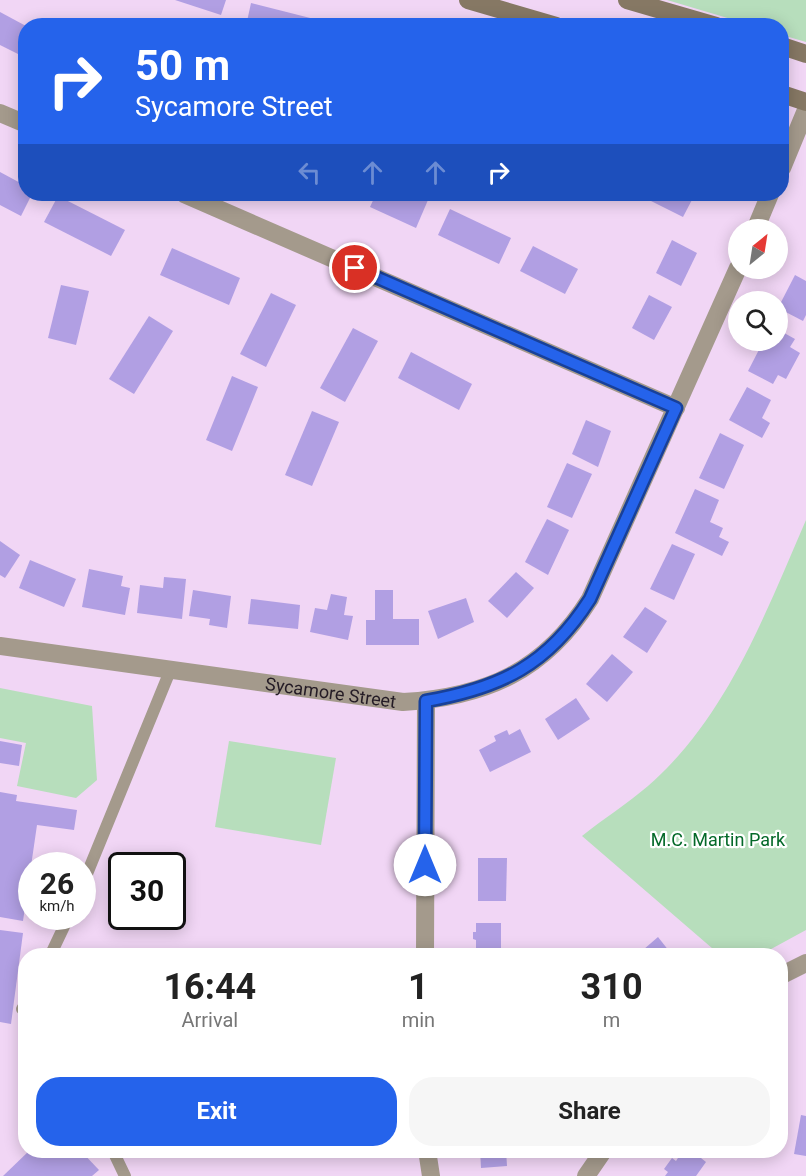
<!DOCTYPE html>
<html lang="en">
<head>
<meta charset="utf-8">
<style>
  :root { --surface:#fff; --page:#f6f6f6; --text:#222; --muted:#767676; --accent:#2563eb }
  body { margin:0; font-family:Roboto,sans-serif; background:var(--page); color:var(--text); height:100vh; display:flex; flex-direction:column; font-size:22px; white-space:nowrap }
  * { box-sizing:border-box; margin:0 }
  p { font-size:20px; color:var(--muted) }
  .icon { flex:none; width:33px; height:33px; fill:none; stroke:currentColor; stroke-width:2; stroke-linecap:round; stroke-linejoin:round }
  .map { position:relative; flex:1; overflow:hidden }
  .side { position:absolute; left:18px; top:948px; width:770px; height:210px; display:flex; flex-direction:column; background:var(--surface); border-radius:24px; box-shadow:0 3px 15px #0003 }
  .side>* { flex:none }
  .top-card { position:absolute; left:18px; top:18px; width:771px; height:183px; border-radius:24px; box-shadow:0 3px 15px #0003; background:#2563eb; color:#fff; overflow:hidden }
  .needle { width:39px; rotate:30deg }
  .buttons { position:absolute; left:728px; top:219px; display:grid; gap:12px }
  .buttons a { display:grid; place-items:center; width:60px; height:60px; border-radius:50%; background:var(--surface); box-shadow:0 3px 15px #0003; font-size:30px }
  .speed { position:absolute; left:18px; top:852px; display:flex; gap:12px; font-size:30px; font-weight:700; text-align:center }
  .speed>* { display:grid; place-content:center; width:78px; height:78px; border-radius:50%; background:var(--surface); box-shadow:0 3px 15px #0003; line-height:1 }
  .speed small { font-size:15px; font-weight:400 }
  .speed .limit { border:3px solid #111; border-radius:9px; background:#fff; color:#111 }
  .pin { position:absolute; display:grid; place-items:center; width:51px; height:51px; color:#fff; margin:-26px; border:3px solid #fff; border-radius:50%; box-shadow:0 2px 6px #0007 }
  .me { position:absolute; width:66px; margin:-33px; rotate:0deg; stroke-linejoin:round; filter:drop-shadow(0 0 4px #0008) }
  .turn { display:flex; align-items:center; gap:21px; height:126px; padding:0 18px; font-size:27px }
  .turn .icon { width:78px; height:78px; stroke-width:2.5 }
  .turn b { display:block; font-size:42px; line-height:51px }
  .lanes { display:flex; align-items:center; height:57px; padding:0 18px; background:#0003; justify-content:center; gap:30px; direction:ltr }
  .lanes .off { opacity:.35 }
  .eta { display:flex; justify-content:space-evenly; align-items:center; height:102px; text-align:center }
  .eta b { font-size:36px; font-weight:700; line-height:42px }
  .primary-button { display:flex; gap:12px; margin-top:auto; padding:12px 18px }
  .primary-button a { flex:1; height:69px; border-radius:24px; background:var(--accent); color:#fff; font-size:24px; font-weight:700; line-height:69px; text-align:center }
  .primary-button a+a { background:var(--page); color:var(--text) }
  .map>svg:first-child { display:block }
</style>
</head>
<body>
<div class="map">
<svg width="806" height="1176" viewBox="0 0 806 1176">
  <rect width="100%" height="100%" fill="#f1d6f5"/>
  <g fill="#b7debc">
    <polygon points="667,0 806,0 806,42 782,35 782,26 751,25"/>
    <path d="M806,520V930L760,955H720L582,836C603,819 627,804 648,786C727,717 765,614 806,520Z"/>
    <polygon points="0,688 92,706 97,780 76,798 17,786 26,743 0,738"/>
    <polygon points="229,741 336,758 321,845 215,827"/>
  </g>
  <g fill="#b19fe3">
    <polygon points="175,0 226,0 221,15"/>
    <polygon points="251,3 326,22 325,26 246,26"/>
    <polygon points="0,12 26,26 26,45 20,55 0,45"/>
    <polygon points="0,172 26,186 26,194 32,194 21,216 0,205"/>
    <polygon points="376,194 413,194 428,200 416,228 370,207"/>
    <polygon points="652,194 695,194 683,217 649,200"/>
    <polygon points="58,196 125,230 111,256 44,222"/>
    <polygon points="450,209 511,238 499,264 438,235"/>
    <polygon points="672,240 697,253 681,286 656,273"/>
    <polygon points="533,246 578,269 565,294 520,271"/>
    <polygon points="172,248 240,278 229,305 160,275"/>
    <polygon points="795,275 806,281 806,315 803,321 778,308"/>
    <polygon points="61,285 89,291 76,345 48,338"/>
    <polygon points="271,293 296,305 266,367 240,354"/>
    <polygon points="649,295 672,307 654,340 632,328"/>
    <polygon points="149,316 173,331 134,394 109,379"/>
    <polygon points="353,328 378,341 345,402 320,388"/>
    <polygon points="777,329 795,339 790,347 800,353 786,379 778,375 773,384 748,371 764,340 777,340"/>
    <polygon points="411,352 472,384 459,410 398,378"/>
    <polygon points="232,376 258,387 232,451 206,440"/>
    <polygon points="747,387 771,400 762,418 770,423 762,438 729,420"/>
    <polygon points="312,411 339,422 312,486 285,475"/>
    <polygon points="586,420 611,431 598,467 572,454"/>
    <polygon points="720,433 744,445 724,489 699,478"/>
    <polygon points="567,463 592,474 572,518 547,507"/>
    <polygon points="695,489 719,500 710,522 723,528 719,537 729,542 722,556 675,533"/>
    <polygon points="547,519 569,530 548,575 525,562"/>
    <polygon points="0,541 20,555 5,578 0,575"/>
    <polygon points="672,544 695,554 674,600 650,589"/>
    <polygon points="30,560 76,579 64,607 19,588"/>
    <polygon points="89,569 123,576 121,586 130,588 125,615 82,607"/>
    <polygon points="516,572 534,588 507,618 488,601"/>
    <polygon points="164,577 186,579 182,619 137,613 140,585 163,588"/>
    <polygon points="193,590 231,596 227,628 209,625 210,619 189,616"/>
    <polygon points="375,590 393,590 393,619 419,619 419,645 366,645 366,620 375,620"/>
    <polygon points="331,594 347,597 344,615 353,616 348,640 310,632 315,608 327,610"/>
    <polygon points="466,598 474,622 438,639 428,611"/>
    <polygon points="251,599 300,605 298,629 248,624"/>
    <polygon points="645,607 667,621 647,653 623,637"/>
    <polygon points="612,654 633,672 607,702 586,684"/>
    <polygon points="576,698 590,719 558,740 545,719"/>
    <polygon points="520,729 531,752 490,772 479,750 496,741 494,736 507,730 509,735"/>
    <polygon points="0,741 22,745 19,766 0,763"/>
    <polygon points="0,792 17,795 16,801 77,810 74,830 37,825 23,921 0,917"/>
    <polygon points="478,858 507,858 506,901 478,901"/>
    <polygon points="476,923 501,923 501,956 476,956 476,940 473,939 473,932 476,932"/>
    <polygon points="0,930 23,933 11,1024 0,1022"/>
    <polygon points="658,937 673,956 636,956"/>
    <polygon points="801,1115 806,1116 806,1156 794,1154"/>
    <polygon points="30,1150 80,1150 99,1170 92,1176 3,1176"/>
    <polygon points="480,1150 506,1150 507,1166 481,1168"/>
    <polygon points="683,1150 691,1150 706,1162 696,1176 665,1176 668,1172 664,1169 672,1158 676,1161"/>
  </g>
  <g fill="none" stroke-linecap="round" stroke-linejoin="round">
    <g stroke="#a49a8c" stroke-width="12">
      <polyline points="82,886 170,671"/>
      <polyline points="50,956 69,916"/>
      <polyline points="22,1009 26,1003"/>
      <polyline points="113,1151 125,1176"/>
    </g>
    <g stroke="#a49a8c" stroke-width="18">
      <polyline points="0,113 26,124"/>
      <polyline points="782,168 806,110"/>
      <polyline points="184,194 676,408"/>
      <polyline points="755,230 770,194"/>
      <path id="s1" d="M0,646L403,702C486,697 545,671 590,599L738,268"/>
      <polyline points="425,956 426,701"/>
      <polyline points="780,976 806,963"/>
      <polyline points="427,1150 431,1176"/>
      <polyline points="586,1176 604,1150"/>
    </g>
    <g stroke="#867864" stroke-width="18">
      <polyline points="468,0 556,26"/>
      <polyline points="627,0 716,26"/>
      <polyline points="782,46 806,54"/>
      <polyline points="782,94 806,102"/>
    </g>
  </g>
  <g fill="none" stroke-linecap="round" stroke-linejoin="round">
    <g stroke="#184099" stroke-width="15">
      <path id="route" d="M355,268L676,408L590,599C548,665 501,688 426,701L425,865"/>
    </g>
    <use href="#route" stroke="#2563eb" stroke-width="10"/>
  </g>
  <g text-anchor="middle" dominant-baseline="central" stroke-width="4.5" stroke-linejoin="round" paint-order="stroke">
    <g font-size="18" fill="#241b25" stroke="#fff">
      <text stroke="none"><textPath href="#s1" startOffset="334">Sycamore Street</textPath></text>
    </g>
    <g font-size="18" fill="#046929" stroke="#fff">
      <text x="718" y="839">M.C. Martin Park</text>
    </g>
  </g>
</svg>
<div class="buttons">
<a><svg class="needle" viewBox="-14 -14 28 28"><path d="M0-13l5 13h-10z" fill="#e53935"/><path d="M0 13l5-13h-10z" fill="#767676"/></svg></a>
<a><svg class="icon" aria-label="search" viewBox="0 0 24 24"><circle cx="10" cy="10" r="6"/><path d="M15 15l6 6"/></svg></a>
</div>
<div class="speed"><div>26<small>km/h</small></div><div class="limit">30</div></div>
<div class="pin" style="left:355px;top:268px;background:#d93025"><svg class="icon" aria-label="arrive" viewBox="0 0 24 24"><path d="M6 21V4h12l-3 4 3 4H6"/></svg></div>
<svg class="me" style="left:425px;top:865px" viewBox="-20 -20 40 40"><circle r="19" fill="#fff"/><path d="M0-13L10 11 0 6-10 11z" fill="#2563eb"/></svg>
<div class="top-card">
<div class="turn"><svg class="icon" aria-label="right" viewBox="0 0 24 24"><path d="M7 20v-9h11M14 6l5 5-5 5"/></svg><div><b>50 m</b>Sycamore Street</div></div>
<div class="lanes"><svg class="icon off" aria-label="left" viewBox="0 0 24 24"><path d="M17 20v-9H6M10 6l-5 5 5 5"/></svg><svg class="icon off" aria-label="ahead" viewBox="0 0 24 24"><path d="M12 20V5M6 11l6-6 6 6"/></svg><svg class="icon off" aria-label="ahead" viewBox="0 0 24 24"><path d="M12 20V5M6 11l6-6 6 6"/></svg><svg class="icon" aria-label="right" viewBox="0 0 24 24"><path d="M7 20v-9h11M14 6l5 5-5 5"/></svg></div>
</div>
<section class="side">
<div class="eta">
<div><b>16:44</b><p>Arrival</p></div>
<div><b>1</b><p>min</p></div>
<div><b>310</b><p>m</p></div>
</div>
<div class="primary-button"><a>Exit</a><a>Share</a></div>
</section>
</div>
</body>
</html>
